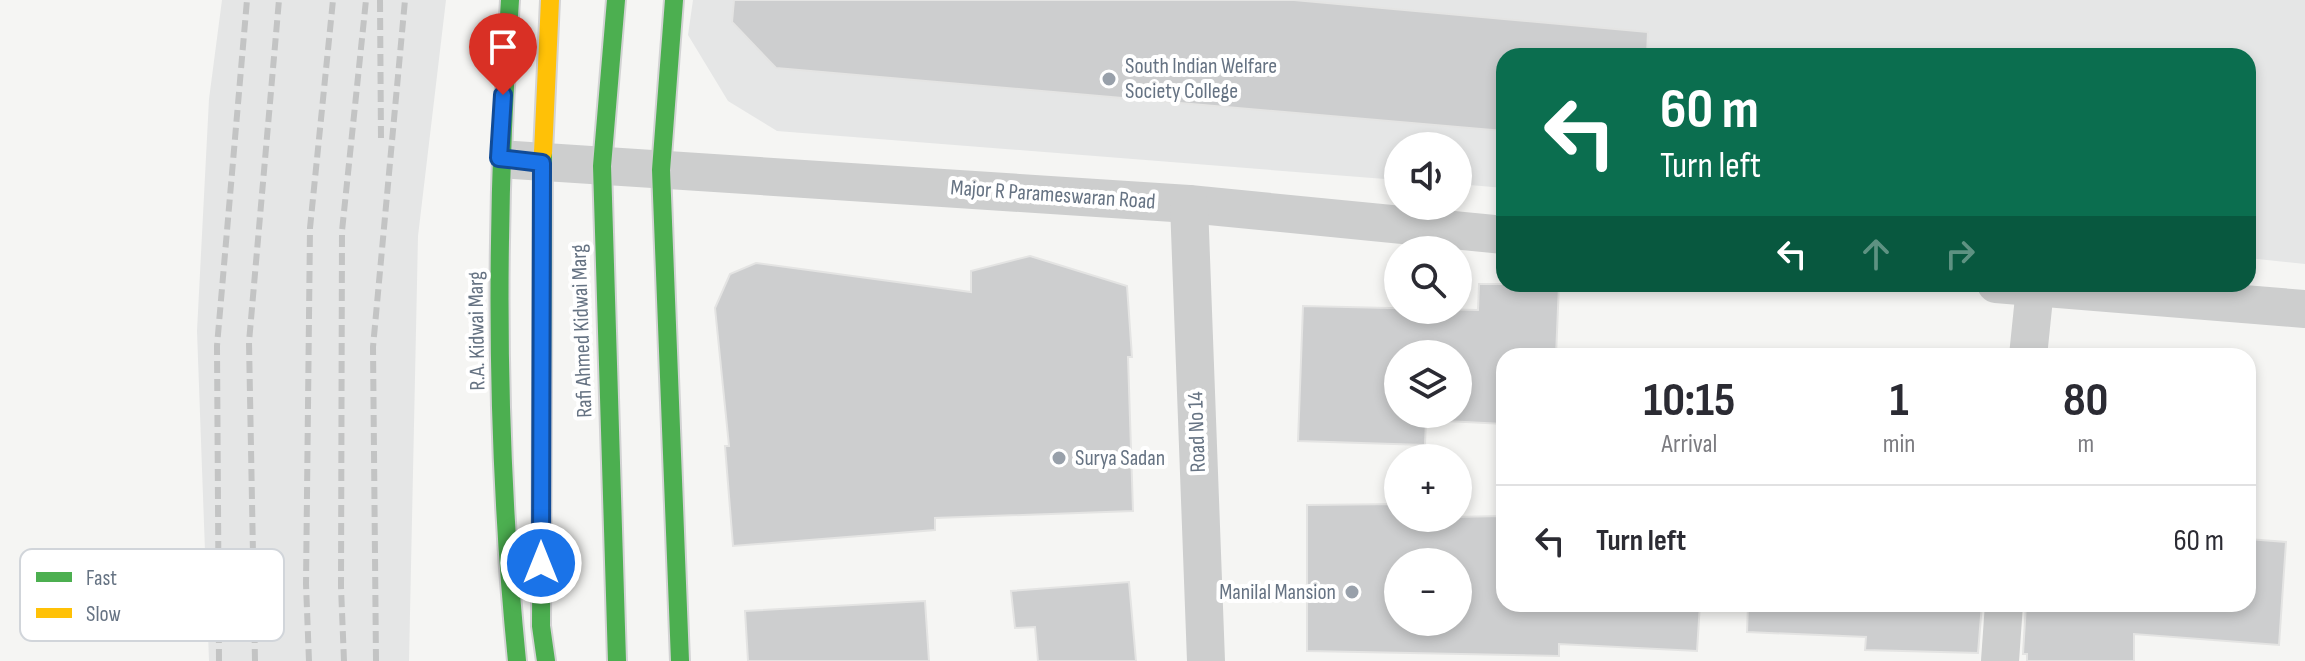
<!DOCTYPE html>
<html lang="en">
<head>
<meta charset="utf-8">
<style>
  :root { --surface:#fff; --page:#f2f2f3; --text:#2b2b33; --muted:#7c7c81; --line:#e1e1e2 }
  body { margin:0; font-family:"Sofia Sans Condensed",sans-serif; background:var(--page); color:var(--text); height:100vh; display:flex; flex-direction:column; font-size:30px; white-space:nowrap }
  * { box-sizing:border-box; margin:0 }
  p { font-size:26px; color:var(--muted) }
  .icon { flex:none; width:44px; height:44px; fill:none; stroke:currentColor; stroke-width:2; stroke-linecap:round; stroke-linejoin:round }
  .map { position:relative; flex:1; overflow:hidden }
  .sheet { position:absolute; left:1496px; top:348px; width:760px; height:264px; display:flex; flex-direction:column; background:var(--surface); border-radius:24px; box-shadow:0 4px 12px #0003 }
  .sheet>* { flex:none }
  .hud { position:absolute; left:1496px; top:48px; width:760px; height:244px; border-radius:24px; box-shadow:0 4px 12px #0003; background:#0b6e4f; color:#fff; overflow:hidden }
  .fabs { position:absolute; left:1384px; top:132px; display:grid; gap:16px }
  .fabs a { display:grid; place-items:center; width:88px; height:88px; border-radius:50%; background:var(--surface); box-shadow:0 4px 12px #0003; font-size:40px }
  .pin { position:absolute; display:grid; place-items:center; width:68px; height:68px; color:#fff; margin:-82px -34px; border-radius:50% 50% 50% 0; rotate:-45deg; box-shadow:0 0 8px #0007 }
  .pin .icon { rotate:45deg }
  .me { position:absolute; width:88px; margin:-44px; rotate:0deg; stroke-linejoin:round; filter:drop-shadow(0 0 6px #0008) }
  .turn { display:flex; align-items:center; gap:28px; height:168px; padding:0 32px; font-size:36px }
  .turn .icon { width:104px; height:104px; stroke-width:2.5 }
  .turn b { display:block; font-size:56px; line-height:68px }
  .lanes { display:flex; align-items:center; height:76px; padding:0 32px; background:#0003; justify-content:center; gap:40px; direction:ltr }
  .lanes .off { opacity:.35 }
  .eta { display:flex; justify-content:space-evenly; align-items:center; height:136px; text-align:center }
  .eta b { font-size:48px; font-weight:700; line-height:56px }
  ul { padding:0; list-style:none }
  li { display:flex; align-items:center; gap:24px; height:112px; padding:0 32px; border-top:2px solid var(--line) }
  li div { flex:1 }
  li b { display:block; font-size:30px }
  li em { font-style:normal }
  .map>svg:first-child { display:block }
</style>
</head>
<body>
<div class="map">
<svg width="2305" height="661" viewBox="0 0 2305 661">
  <rect width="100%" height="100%" fill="#f5f5f3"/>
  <g fill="#e5e6e6">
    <polygon points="222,0 446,0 418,236 409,661 209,661 197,331 209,99"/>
    <polygon points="693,0 2305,0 2305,264 2248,258 2248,56 1504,56 1504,188 1458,184 1458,146 1398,146 1398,180 777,131 728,101 688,35"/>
  </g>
  <g fill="#cdcecf" stroke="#e4e4e3" stroke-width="2" fill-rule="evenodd">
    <polygon points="734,0 1294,0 1648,32 1647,56 1504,56 1504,131 776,68 732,22"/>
    <polygon points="1030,256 1127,286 1132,357 1128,357 1133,511 935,518 935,530 733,546 725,446 729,446 715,308 730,274 756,263 971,292 971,271"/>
    <path d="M1479,284H1559L1556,356H1504V424L1426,420L1425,445L1298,441L1303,306L1478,310ZM1398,354H1458V414H1398Z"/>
    <path d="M1398,504V518L1504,516V604H1700L1697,651L1559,644V656L1307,651V505ZM1398,562H1458V622H1398Z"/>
    <polygon points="2248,539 2286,542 2279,645 2134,634 2134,661 2027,661 2027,654 2023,654 2026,604 2248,604"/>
    <polygon points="1129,582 1136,661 1038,661 1035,627 1015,628 1011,591"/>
    <polygon points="925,601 929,661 748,661 745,611"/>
    <polygon points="1748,604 1982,604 1978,653 1865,650 1866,637 1747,632"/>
  </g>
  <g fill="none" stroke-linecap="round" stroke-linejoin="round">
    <g stroke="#d3d3d4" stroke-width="22">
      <g id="fast">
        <path d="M510,0C495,220 495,442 517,661"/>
        <polyline points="616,0 602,166 617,661"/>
        <polyline points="674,0 661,170 680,661"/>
        <polyline points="543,153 541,626 546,661"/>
      </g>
    </g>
    <g stroke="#d3d3d4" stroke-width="22">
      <polyline id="slow" points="543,153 550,0"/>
    </g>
    <g stroke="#cdcece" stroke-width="38">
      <polyline points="514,160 1189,204 1504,235"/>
      <polyline points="1189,204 1206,661"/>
      <polyline points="1996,284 2305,309"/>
      <polyline points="2028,356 2035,288"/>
      <polyline points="2000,661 2004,604"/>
    </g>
    <use href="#fast" stroke="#4caf50" stroke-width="18"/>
    <use href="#slow" stroke="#ffc107" stroke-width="18"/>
    <g stroke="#c3c4c4" stroke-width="6" stroke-dasharray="12 6" stroke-linecap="butt">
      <polyline points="380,0 381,140"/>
      <polyline points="219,661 217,346 247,0"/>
      <polyline points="255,661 249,342 279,0"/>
      <polyline points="309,661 306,584 310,228 333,0"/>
      <polyline points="344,661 341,587 342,231 366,0"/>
      <polyline points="376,661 373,347 405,0"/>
    </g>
  </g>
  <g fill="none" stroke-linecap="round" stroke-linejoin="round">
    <g stroke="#114b97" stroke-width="20">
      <polyline id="route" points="503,95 499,158 542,163 541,563"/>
    </g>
    <use href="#route" stroke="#1a73e8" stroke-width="14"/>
  </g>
  <g fill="#98a0aa" stroke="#fff" stroke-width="3">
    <circle cx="1109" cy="79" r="8"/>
    <circle cx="1059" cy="458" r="8"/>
    <circle cx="1352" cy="592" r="8"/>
  </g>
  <g text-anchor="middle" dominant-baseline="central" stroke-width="8" stroke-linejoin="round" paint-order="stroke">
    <g font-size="22" fill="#667383" stroke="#fff" text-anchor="start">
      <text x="1125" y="66">South Indian Welfare<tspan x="1125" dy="25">Society College</tspan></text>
      <text x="1075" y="458">Surya Sadan</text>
      <text x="1336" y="592" text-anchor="end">Manilal Mansion</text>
    </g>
    <g font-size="22" fill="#667383" stroke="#fff">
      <text transform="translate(1053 195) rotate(4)">Major R Parameswaran Road</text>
      <text transform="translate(477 331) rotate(-91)">R.A. Kidwai Marg</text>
      <text transform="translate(582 331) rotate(-92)">Rafi Ahmed Kidwai Marg</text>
      <text transform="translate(1197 432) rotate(-92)">Road No 14</text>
    </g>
  </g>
  <rect x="20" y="549" width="264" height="92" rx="12" fill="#fff" stroke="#d1d5da" stroke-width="2"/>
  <rect x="36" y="572" width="36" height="10" fill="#4caf50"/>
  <rect x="36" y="608" width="36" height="10" fill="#ffc107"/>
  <g font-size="22" fill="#667383">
    <text x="86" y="585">Fast</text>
    <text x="86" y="621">Slow</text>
  </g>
</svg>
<div class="fabs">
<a><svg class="icon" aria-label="sound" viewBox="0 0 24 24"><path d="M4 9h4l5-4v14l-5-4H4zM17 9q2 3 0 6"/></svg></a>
<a><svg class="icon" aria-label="search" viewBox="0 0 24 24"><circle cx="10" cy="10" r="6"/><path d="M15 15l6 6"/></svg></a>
<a><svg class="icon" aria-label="layers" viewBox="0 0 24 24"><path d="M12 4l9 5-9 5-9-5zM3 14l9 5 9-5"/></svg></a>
<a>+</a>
<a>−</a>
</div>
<div class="pin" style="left:503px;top:95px;background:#d93025"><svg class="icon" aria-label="arrive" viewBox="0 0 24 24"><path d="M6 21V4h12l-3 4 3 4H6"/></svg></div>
<svg class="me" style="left:541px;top:563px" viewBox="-20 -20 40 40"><circle r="17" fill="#1a73e8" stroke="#fff" stroke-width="3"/><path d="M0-11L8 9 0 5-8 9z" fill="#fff"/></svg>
<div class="hud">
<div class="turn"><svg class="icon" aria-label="left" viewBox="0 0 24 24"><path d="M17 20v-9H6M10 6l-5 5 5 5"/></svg><div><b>60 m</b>Turn left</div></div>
<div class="lanes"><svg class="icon" aria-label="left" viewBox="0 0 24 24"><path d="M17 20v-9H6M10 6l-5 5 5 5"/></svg><svg class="icon off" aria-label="ahead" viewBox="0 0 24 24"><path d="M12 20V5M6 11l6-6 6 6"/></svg><svg class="icon off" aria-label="right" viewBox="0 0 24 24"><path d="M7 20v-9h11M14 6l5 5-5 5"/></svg></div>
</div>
<section class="sheet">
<div class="eta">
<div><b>10:15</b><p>Arrival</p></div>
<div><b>1</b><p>min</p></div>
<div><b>80</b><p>m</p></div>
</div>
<ul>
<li><svg class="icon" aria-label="left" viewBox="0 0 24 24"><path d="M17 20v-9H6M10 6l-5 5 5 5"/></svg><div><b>Turn left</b></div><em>60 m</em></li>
</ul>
</section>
</div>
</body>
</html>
